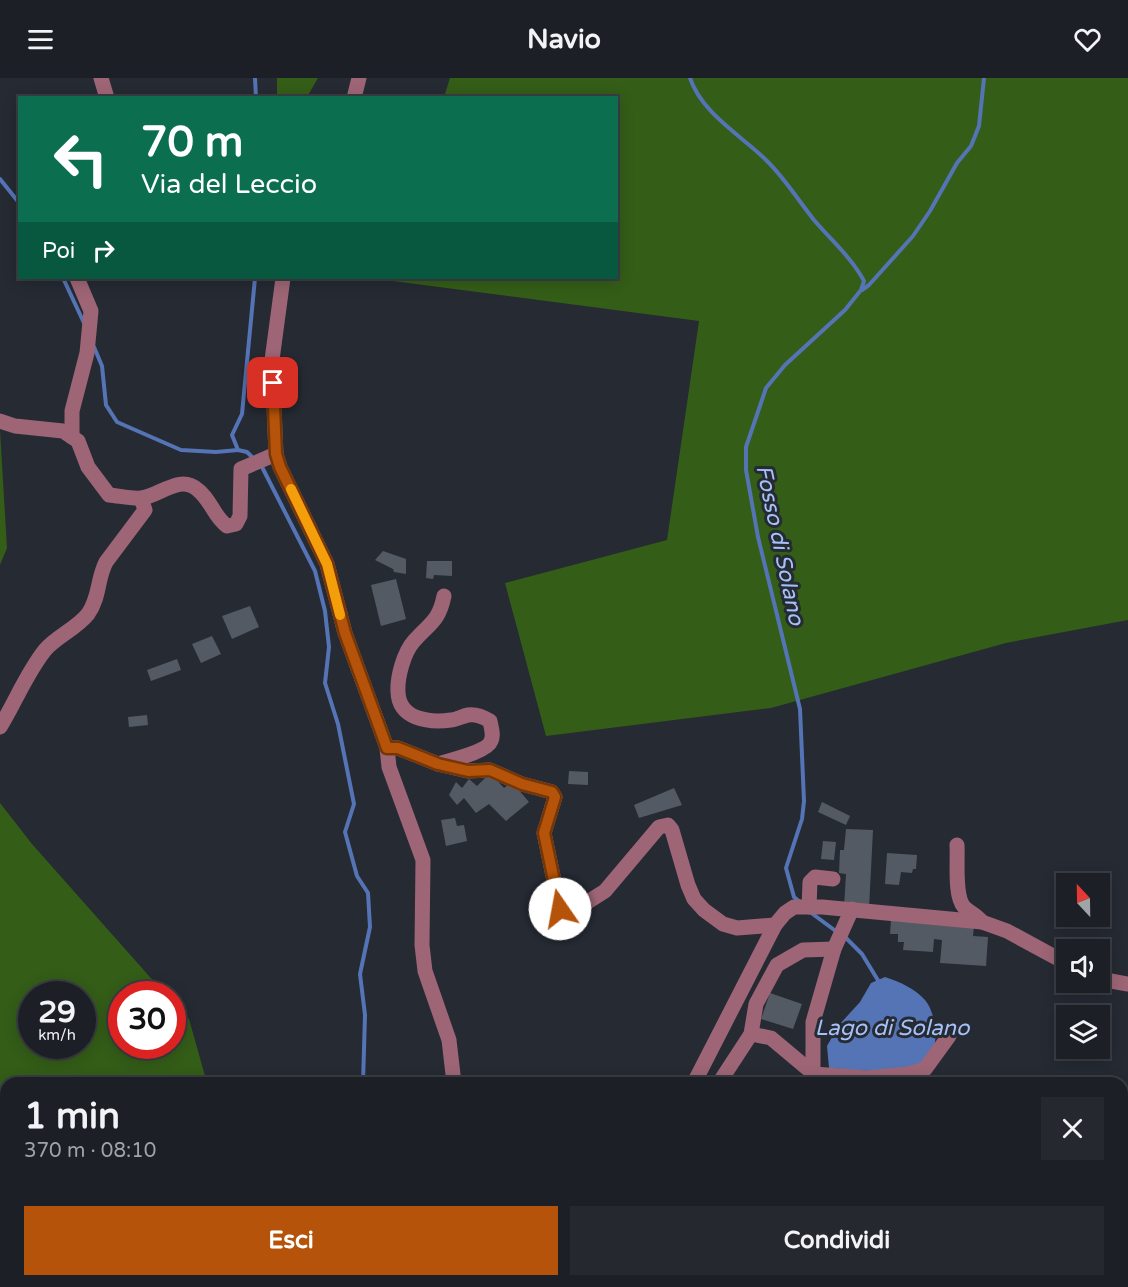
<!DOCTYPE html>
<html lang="it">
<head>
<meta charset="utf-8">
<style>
  :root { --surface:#1c2026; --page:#25282e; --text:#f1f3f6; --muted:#a0a3a7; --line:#3a3e43; --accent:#b45309 }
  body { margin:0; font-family:"Varela Round",sans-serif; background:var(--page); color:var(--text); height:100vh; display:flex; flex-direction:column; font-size:22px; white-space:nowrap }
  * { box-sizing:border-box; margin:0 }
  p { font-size:20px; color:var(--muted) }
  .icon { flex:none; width:33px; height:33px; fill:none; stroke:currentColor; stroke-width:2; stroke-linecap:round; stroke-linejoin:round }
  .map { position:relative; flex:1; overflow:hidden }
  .drawer { position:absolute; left:0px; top:999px; width:1128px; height:210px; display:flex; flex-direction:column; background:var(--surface); border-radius:18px 18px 0 0; box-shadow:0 3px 15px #0003,0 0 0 2px var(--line) }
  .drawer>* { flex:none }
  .guide { position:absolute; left:18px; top:18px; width:600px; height:183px; border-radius:0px; box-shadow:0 3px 15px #0003,0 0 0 2px var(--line); background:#0b6e4f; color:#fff; overflow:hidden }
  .needle { width:39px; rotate:338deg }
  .buttons { position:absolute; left:1056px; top:795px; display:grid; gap:12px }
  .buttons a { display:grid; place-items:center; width:54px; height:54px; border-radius:0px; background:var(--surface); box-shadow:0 3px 15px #0003,0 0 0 2px var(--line); font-size:30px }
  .speed { position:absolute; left:18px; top:903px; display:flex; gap:12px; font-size:30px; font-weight:700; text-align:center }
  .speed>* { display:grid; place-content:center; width:78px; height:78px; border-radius:50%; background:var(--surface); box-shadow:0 3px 15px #0003,0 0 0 2px var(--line); line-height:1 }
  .speed small { font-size:15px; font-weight:400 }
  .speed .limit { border:9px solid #d22; background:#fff; color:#111 }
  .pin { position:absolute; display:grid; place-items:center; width:51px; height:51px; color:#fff; margin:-26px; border-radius:12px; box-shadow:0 3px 9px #0006 }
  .me { position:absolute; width:66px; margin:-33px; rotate:348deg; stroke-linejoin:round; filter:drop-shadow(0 0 4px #0008) }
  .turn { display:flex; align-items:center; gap:21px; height:126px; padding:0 24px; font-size:27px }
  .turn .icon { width:78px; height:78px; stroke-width:2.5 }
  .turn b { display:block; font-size:42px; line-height:51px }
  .then { display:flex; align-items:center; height:57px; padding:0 24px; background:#0003; gap:12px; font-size:22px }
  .round { display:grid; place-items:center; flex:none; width:63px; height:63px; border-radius:0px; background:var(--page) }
  .headline { display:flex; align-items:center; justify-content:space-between; height:102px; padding:0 24px }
  h1 { font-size:36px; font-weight:800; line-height:45px }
  .cta { display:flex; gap:12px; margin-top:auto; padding:12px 24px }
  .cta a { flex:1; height:69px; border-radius:0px; background:var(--accent); color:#fff; font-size:24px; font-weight:800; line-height:69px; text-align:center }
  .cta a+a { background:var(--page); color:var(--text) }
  header { display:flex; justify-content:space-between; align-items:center; height:78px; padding:0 24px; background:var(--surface); font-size:27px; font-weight:800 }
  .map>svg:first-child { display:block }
</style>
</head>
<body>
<header><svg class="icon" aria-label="menu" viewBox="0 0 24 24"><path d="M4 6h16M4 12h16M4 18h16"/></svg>Navio<svg class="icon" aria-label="heart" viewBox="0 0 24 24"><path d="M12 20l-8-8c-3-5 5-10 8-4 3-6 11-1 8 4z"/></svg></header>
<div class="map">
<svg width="1128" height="1209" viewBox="0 0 1128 1209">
  <rect width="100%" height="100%" fill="#252a33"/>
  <g fill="#345d18" fill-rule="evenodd">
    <polygon points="277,0 318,0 307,19 277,20"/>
    <polygon points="450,0 1128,0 1128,542 1006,565 771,630 546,658 505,505 667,462 699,243 385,202 386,200 616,200 616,20 444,19"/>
    <polygon points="0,352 7,470 0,487"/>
    <path d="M0,725L32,766L165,916H122V968H172L173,925L189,941L207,1005H6V1203H455L457,1209H0ZM32,916H82V968H32Z"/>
  </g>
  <path fill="#5574b5" d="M885,899C900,904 914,910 925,922C937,936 942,976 922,985C893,998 859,992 829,990L827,968L839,947L860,924L871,905Z"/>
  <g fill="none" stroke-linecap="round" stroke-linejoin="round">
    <g stroke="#5574b5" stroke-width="4">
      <polyline points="255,0 256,20"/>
      <path d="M690,0C702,35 739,56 765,81C784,99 798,122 814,142C831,162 852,180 864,203L861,212L845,232L785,287L766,310L746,369V392L758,459L800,631L804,723L802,741L786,790L794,819L800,824"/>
      <polyline points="0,101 20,126"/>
      <polyline points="63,200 84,245"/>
      <polyline points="862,212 869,207 913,158 930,133 957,85 971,68 979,48 984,0"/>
      <polyline points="94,269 102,288 106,327 117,344 181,372 216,374 238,372"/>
      <polyline points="253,380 247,374 238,372 232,357 242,336 255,200"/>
      <polyline points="261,387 315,493 325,533 329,569 325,605 338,646 354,726 345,754 357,798 368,815 370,849 360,896 365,937 363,1005"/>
      <polyline points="810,834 837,854"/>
      <polyline points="844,858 862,876 879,904"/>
      <polyline points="197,1209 202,1203"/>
      <polyline points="855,1209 856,1203"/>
    </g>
  </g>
  <g fill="#545a64">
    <polygon points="383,473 406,481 406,496 394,494 393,491 375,482"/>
    <polygon points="427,483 452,483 452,498 434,497 433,501 426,500"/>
    <polygon points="396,501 406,541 381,548 371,507"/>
    <polygon points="250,528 259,549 232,561 222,538"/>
    <polygon points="212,558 221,576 201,585 192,566"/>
    <polygon points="177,581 181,592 151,603 147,592"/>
    <polygon points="147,637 148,647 129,649 128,639"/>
    <polygon points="569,693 588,694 588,707 568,706"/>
    <polygon points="490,695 504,710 512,704 529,724 506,743 489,726 476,735 464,720 457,727 449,717 456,704 462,710 469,701 477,708"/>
    <polygon points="674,710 682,727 639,740 634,727"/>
    <polygon points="822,724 850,738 846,747 818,734"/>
    <polygon points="455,740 457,748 464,747 467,763 446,768 441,742"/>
    <polygon points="846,751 873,752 869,831 844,829 846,796 839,795 840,772 844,772"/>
    <polygon points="823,763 836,764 834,782 821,781"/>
    <polygon points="887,775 917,777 916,791 913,791 912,795 901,794 899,807 885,806"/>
    <polygon points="891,842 974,848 973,858 988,859 986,888 940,885 942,862 934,861 933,874 903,872 904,864 898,864 898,856 890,856"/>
    <polygon points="770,915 802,926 793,951 761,941"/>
  </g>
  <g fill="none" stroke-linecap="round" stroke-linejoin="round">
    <g stroke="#9d6576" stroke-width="15">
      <polyline points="101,0 107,20"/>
      <polyline points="354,20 359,0"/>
      <polyline points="283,200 272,282 276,376 280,389 327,486 345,555 387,670 389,689 423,782 422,867 425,893 449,962 454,1005"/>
      <path d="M0,343L15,348L63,353L78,363L88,389L109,417C120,418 131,421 142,420C161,417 180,396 198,412C211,422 214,439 227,448L236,446L240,438L241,391L276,376"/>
      <polyline points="72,359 72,333 87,275 91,233 77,200"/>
      <path d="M0,649C16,623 26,596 45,572C57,558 76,551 88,536C100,519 97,501 106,484L145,432L141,420"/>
      <polyline points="387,670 398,670 438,686 468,693 490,692 522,706 552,714 555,719 544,755 560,831 575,832 605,813 659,749 668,747 672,752 688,807 694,821 704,832 723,846 737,850 775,847"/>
      <path d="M438,686C450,682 487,674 491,663C494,657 491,649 490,643C483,639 477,636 468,637C462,638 457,642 451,642C428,645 399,641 398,614C397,599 404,574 414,563C430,545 439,543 444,518"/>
      <path d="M957,767C958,783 954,818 964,829C970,835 977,837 982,844"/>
      <polyline points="809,829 810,804 815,799 833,801"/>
      <polyline points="1100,901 1128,906"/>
      <polyline points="751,956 771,960 814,996 867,1000 909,996 925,991 949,958"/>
      <polyline points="813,1001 813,944 834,871 852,831"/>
      <polyline points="694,1005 775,847 785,835 794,829 822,829 982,844 1007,853 1066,885"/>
      <polyline points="719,1005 751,956 756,926 777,887 803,872 834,871"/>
      <polyline points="472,1203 476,1209"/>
      <polyline points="561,1209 563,1203"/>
    </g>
  </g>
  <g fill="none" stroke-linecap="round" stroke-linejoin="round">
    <g stroke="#753606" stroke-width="15">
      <polyline id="route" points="273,305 276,376 280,389 327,486 345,555 387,670 398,670 438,686 468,693 490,692 522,706 552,714 555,719 544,755 560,831"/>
    </g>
    <use href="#route" stroke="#b45309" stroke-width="10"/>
    <polyline stroke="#f59e0b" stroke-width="10" points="291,411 327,486 340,537"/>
  </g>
  <g text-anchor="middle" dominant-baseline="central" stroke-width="6" stroke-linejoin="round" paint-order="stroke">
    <g font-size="22" font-style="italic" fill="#a6c1f7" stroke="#252a33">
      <text transform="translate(780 467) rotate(78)">Fosso di Solano</text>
      <text x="892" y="950">Lago di Solano</text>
    </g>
  </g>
</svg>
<div class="buttons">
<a><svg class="needle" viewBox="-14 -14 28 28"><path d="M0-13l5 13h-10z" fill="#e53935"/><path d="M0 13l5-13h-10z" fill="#a0a3a7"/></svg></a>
<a><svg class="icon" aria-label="sound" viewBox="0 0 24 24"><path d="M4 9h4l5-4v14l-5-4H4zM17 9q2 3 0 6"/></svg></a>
<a><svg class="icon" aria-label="layers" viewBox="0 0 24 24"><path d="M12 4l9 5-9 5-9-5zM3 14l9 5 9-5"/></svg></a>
</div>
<div class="speed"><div>29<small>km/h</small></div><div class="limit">30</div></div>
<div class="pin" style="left:273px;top:305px;background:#d93025"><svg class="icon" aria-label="arrive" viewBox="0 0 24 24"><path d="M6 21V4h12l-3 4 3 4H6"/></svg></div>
<svg class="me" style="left:560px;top:831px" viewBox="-20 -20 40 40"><circle r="19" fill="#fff"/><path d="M0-13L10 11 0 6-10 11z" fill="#b45309"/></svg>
<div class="guide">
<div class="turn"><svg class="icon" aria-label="left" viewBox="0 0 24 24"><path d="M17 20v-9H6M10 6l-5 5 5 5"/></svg><div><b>70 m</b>Via del Leccio</div></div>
<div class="then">Poi<svg class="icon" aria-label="right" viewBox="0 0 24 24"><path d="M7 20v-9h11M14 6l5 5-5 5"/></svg></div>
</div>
<section class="drawer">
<div class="headline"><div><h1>1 min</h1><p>370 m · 08:10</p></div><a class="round"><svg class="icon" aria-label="close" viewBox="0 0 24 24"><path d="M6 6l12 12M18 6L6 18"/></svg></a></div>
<div class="cta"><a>Esci</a><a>Condividi</a></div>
</section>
</div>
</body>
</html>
